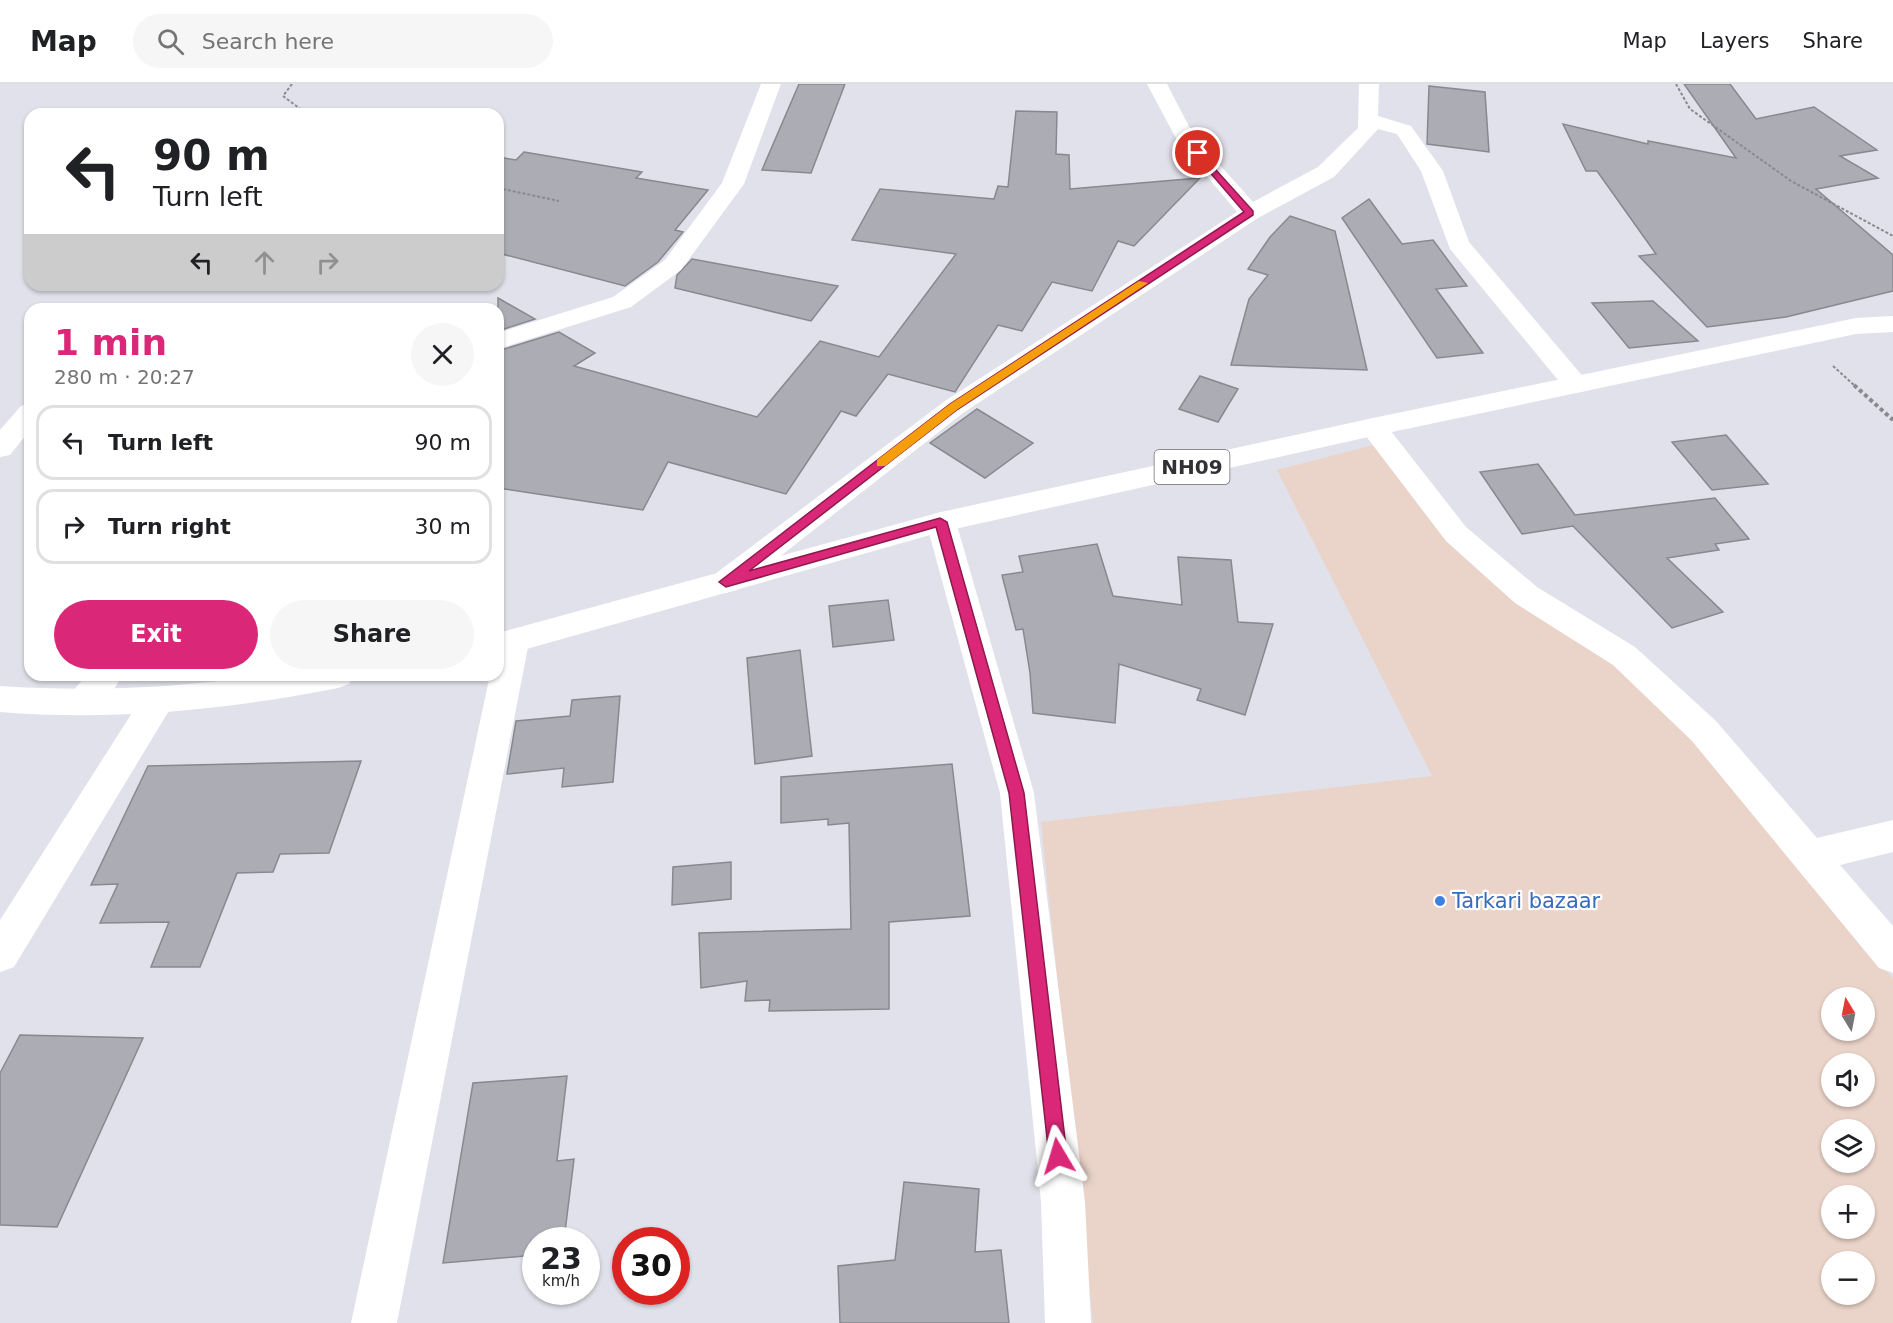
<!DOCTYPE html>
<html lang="en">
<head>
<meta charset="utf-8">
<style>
  :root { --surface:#fff; --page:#f6f6f6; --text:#202124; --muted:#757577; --line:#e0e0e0; --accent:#db2777 }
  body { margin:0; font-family:"DejaVu Sans",sans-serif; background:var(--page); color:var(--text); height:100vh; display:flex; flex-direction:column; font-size:22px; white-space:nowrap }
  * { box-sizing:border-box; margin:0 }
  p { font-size:20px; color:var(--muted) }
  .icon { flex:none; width:33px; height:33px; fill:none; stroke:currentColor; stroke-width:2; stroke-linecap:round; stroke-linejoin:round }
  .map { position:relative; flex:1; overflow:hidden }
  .panel { position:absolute; left:24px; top:219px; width:480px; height:378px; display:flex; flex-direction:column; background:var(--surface); border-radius:18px; box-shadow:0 2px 4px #0004 }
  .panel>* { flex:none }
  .guide { position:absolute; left:24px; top:24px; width:480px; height:183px; border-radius:18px; box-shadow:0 2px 4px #0004; background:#fff; color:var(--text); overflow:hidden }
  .needle { width:39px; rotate:350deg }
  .tools { position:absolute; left:1821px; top:903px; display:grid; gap:12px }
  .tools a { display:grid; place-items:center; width:54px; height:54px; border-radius:50%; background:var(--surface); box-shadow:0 2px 4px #0004; font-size:30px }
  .speed { position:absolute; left:522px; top:1143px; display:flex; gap:12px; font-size:30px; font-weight:700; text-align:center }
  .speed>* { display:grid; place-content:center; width:78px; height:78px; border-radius:50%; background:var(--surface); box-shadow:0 2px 4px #0004; line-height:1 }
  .speed small { font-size:15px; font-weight:400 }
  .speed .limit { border:9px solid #d22; background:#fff; color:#111 }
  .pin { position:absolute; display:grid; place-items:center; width:51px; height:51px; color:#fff; margin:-26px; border:3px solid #fff; border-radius:50%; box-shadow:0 2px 6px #0007 }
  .me { position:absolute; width:66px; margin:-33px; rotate:353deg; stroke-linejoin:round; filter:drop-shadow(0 0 4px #0008) }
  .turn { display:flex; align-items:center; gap:21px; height:126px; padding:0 30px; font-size:27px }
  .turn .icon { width:78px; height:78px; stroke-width:2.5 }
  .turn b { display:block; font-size:42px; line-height:51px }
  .lanes { display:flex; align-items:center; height:57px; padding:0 30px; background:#0003; justify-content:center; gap:30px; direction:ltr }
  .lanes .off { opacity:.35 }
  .round { display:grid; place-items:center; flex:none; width:63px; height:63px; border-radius:32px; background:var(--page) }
  .summary { display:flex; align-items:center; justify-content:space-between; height:102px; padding:0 30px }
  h1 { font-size:36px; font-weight:700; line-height:45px; color:var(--accent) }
  .action { display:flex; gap:12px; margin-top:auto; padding:12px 30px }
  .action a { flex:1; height:69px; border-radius:36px; background:var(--accent); color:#fff; font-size:24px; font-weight:700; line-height:69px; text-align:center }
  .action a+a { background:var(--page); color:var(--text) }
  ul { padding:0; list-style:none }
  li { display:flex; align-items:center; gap:18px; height:75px; margin:0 12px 9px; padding:0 18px; border:3px solid var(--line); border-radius:18px }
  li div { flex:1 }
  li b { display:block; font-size:22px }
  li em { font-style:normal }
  header { display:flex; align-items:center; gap:36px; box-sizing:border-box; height:84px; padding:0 30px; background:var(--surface); border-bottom:2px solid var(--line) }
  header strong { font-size:28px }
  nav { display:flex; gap:33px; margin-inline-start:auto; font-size:21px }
  .search { width:420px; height:54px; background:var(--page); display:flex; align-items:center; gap:15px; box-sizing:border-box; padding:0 21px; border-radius:33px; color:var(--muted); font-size:22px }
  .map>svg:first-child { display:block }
</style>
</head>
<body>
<header>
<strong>Map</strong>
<div class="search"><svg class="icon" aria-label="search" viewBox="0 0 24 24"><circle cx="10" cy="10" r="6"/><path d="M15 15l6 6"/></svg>Search here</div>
<nav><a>Map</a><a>Layers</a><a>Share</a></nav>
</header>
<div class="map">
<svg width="1893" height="1239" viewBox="0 0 1893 1239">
  <rect width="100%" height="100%" fill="#e1e1eb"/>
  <path fill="#ead3c8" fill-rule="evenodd" d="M1377,360L1464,469L1620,579L1697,651L1893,895V1239H1093L1041,738L1432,692L1277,386ZM1832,914H1864V946H1832ZM1832,980H1864V1012H1832ZM1832,1046H1864V1078H1832ZM1832,1112H1864V1144H1832ZM1832,1178H1864V1210H1832Z"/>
  <g fill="#acacb5" stroke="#878890" stroke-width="1.5">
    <polygon points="799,0 845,0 811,89 762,86"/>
    <polygon points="1684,0 1730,0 1756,35 1814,23 1877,66 1840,72 1878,94 1816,105 1893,171 1893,207 1786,233 1707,243 1639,172 1656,170 1597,87 1586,87 1563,40 1648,60 1648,57 1736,74"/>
    <polygon points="1429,2 1485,8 1489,68 1427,60"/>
    <polygon points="1016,27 1057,28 1056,70 1069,71 1070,105 1200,94 1134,162 1118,157 1092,207 1052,198 1022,247 998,241 955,308 888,290 856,332 841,327 786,410 668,378 643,426 498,404 498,267 559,248 595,269 574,282 757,333 820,257 879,273 956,170 852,156 880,105 994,115 998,102 1008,103"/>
    <polygon points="524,68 642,88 636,94 708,106 675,146 683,148 658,178 625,202 498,169 498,73 516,76"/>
    <polygon points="1369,115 1402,160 1433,156 1467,202 1436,205 1483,269 1437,274 1342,134"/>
    <polygon points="1290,132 1335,147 1367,286 1231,281 1249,215 1268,191 1248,185 1270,153"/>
    <polygon points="692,175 838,202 811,237 675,204 677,191"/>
    <polygon points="498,214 535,235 498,247"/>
    <polygon points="1653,217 1698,257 1629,264 1592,219"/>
    <polygon points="1200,292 1238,305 1218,338 1179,325"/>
    <polygon points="977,325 1033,359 985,394 930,359"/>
    <polygon points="1726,351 1768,400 1712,406 1672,358"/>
    <polygon points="1538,380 1575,431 1715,414 1749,455 1715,460 1719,466 1667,474 1723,528 1672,544 1573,442 1522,450 1480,388"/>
    <polygon points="1097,460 1113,512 1182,521 1178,473 1231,476 1238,538 1273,540 1245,631 1197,616 1201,605 1119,580 1115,639 1033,629 1030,589 1023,545 1016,546 1002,491 1023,488 1019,472"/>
    <polygon points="888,516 894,556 833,563 829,522"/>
    <polygon points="800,566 812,672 755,680 747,574"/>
    <polygon points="620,612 613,698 562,703 564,684 507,690 516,637 570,632 572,616"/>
    <polygon points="361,677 329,769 280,770 273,788 237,789 200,883 151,883 169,838 100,839 118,800 91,801 148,682"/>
    <polygon points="952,680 970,832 889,838 889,925 769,927 770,916 745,917 747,897 701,904 699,849 851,845 849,739 828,741 828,735 781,739 781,693"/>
    <polygon points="731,778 731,815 672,821 673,783"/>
    <polygon points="20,951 143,954 57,1143 0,1141 0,989"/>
    <polygon points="567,992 557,1077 574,1075 564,1156 536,1156 536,1171 443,1179 473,999"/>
    <polygon points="904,1098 979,1105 975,1168 1001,1166 1009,1239 840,1239 838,1182 895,1176"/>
  </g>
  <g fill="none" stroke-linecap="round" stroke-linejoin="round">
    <g stroke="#898990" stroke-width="2" stroke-dasharray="3 2" stroke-linecap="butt">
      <polyline points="292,0 283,12 307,30"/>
      <polyline points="1676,0 1690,25 1791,97 1893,152"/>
      <polyline points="498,104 559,117"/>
      <polyline points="1833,282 1855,302"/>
    </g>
    <polyline stroke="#898990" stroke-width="4" stroke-dasharray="4 3" stroke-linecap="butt" points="1854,301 1893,336"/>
    <g fill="#fff" fill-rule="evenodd">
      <polygon points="761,0 781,0 744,100 681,186 631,223 498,265 498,249 613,213 665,176 722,99"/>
      <polygon points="1147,0 1167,0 1194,52 1253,118 1318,83 1358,44 1359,0 1379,0 1378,32 1411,42 1443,87 1469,158 1585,295 1589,301 1585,307 1576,309 1567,307 1450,165 1421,87 1397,50 1378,45 1334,93 1258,134 963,329 737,506 726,509 715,506 711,498 715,490 945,317 1237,128 1178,58"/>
      <polygon points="30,319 30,346 10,371 0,373 0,346 21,322"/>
      <polygon points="1373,334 1383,337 1466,443 1537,503 1635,563 1716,637 1817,754 1893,736 1893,768 1840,781 1893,842 1893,889 1879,884 1692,657 1613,581 1515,519 1446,457 1359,343 1363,337"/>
      <polygon points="941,428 951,431 956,438 1034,709 1085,1118 1091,1239 1045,1239 1041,1118 1000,709 926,438 931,431"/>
      <polygon points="513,546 524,549 529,558 397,1239 351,1239 490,591 498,591 498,556 502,549"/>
      <path d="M87,591H122C111,612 95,637 70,628L66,619L70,610Z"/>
      <polygon points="158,603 170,607 174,616 170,625 14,883 0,888 0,836 146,607"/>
    </g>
    <g fill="#fff" fill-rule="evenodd">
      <polygon points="1893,232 1893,248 1856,250 1373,352 941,448 498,573 498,549 941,428 1373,334 1856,234"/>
      <path d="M264,591H354L349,600L338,604C226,626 114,637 0,628V602C89,608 176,604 264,591Z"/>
    </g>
  </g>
  <polygon fill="#db2777" stroke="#8e194d" stroke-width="1.5" points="1198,66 1253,127 1253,131 958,325 749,487 940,434 947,438 1024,709 1067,1072 1065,1078 1058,1081 1052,1078 1049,1072 1009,709 936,443 726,503 719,498 950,320 1244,128 1195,71 1194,69"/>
  <polygon fill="#f59e0b" points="1139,197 1148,199 958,325 885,382 877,382 877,376 950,320"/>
  <circle fill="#3f7fe0" stroke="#fff" stroke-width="2" cx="1440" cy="817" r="6"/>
  <g text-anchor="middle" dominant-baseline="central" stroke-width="4.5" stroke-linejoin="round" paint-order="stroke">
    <rect fill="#fff" stroke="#6f6f72" stroke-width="1.5" x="1154.5" y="366" width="75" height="34" rx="4.5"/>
    <g font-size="20" font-weight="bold" fill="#313135">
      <text x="1192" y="383">NH09</text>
    </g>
    <g font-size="21" fill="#366cbe" stroke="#fff" text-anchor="start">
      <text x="1452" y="817">Tarkari bazaar</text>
    </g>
  </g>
</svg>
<div class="tools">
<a><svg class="needle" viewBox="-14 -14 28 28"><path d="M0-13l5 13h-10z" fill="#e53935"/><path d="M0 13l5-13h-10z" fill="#757577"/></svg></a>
<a><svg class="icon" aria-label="sound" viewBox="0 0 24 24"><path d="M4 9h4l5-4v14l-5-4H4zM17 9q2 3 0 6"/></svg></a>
<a><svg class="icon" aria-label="layers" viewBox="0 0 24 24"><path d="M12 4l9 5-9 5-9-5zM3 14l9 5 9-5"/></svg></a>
<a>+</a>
<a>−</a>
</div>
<div class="speed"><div>23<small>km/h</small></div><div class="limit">30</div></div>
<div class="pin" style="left:1198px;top:69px;background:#d93025"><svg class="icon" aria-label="arrive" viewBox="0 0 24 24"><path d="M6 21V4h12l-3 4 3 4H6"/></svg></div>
<svg class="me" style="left:1058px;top:1072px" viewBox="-20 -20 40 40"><path d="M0-17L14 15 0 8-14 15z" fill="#db2777" stroke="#fff" stroke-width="4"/></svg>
<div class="guide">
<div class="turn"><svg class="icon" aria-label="left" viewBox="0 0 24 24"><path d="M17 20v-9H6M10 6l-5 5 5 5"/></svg><div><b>90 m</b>Turn left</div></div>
<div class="lanes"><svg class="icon" aria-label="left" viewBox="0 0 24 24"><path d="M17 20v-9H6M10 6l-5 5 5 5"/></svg><svg class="icon off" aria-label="ahead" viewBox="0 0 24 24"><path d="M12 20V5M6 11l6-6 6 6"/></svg><svg class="icon off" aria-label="right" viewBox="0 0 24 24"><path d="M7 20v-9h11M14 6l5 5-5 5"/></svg></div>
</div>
<section class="panel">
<div class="summary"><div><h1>1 min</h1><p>280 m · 20:27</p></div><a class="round"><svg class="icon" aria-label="close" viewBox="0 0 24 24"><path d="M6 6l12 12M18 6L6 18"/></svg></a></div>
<ul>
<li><svg class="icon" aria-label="left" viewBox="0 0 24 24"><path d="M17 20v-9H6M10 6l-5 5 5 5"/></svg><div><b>Turn left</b></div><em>90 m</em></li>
<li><svg class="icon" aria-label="right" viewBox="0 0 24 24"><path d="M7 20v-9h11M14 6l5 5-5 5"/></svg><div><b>Turn right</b></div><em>30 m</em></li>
</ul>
<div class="action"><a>Exit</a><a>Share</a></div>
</section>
</div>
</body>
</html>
